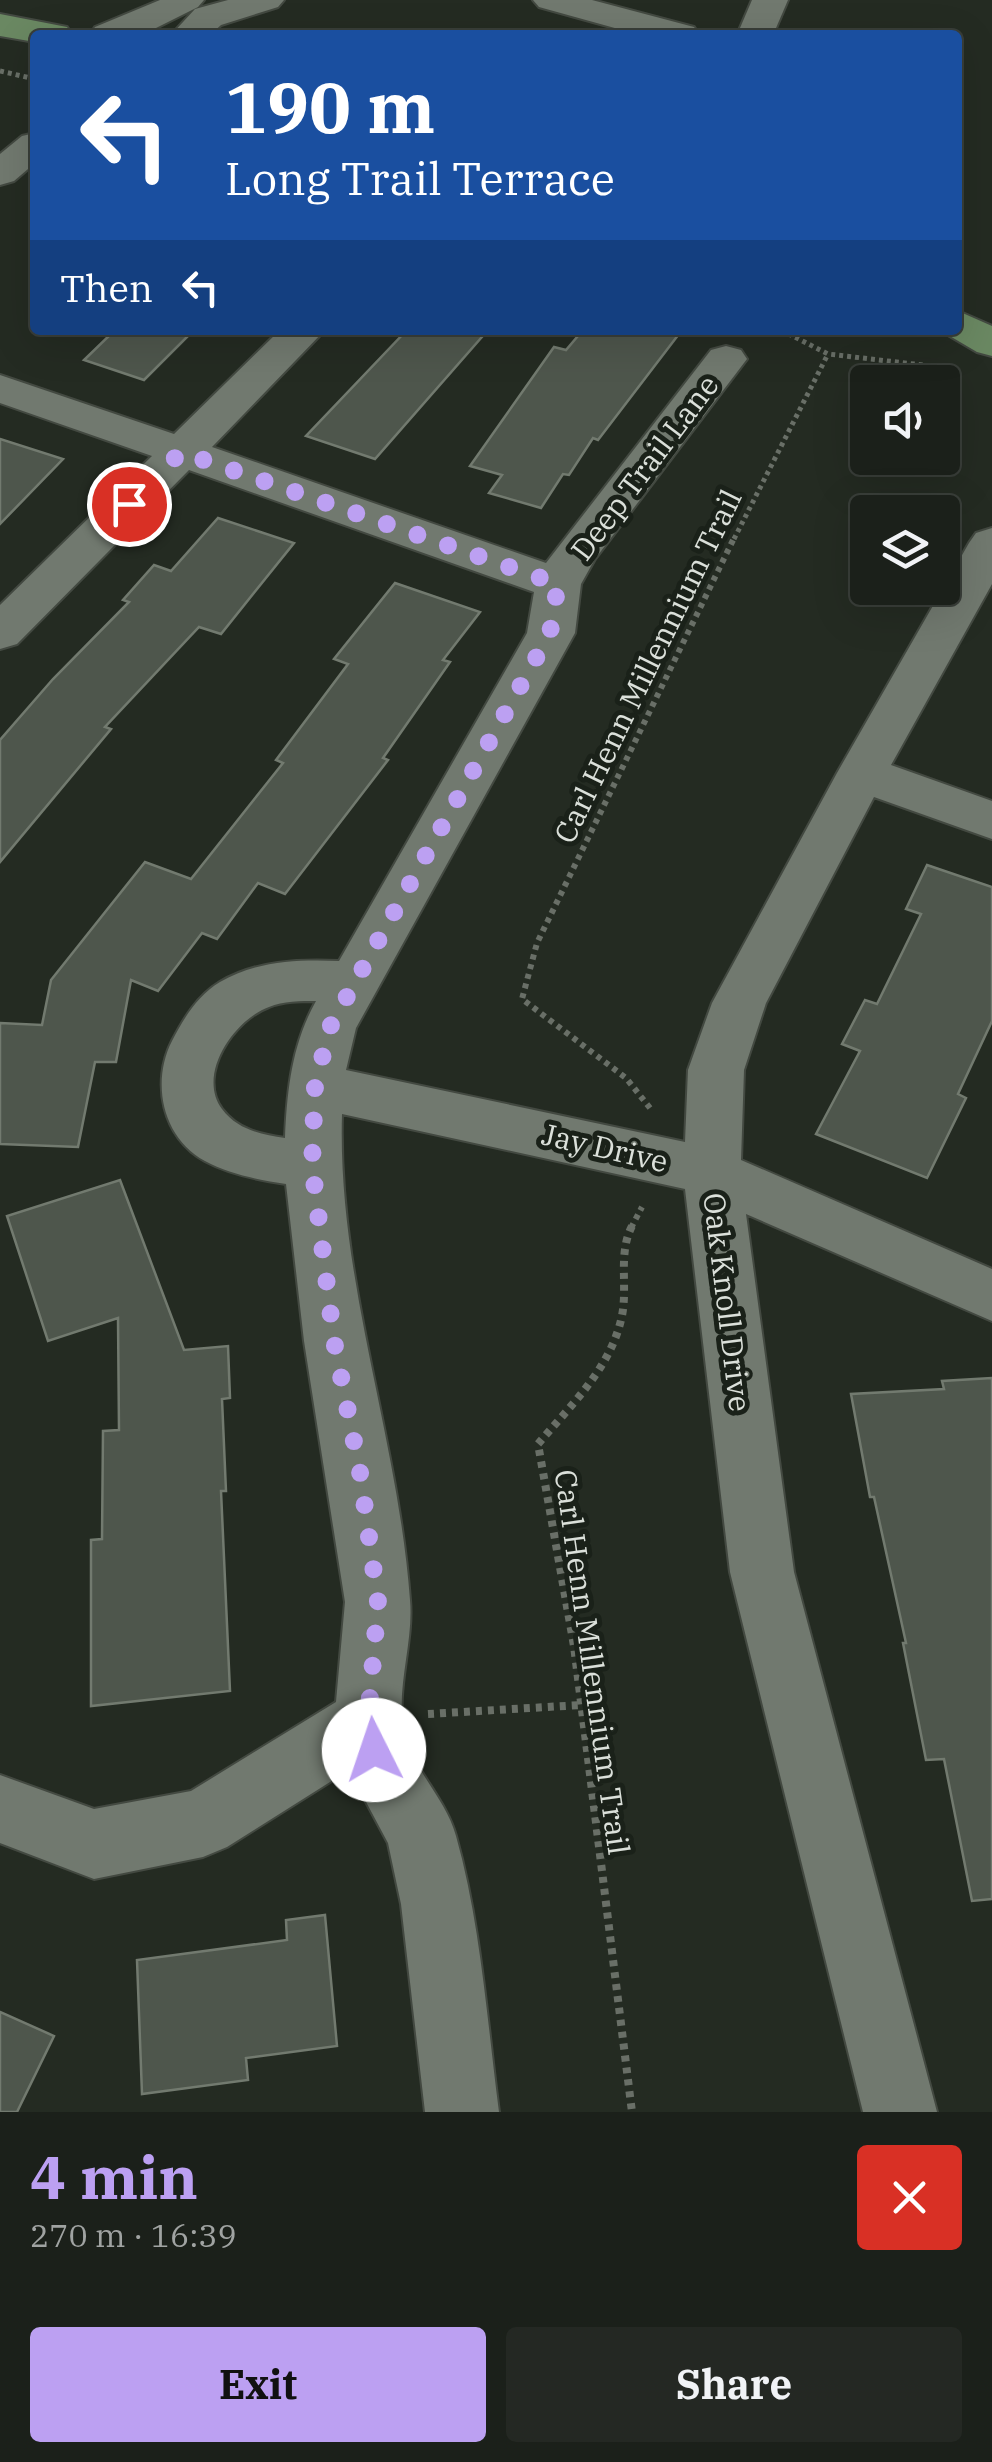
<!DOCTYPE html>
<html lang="en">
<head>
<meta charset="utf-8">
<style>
  :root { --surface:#1b201a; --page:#242823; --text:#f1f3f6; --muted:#a0a3a2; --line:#393e39; --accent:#bca0f2 }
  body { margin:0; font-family:"IBM Plex Serif",serif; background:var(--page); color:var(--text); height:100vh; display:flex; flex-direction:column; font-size:38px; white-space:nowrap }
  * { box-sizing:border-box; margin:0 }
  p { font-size:32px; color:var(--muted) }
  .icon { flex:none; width:55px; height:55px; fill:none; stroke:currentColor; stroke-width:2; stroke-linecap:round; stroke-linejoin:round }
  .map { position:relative; height:2112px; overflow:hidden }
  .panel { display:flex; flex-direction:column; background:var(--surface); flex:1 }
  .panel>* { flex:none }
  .guide { position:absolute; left:30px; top:30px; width:932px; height:305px; border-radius:10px; box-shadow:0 10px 40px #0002,0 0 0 2px var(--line); background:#1a4fa0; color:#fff; overflow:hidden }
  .fabs { position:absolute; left:850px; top:365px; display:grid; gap:20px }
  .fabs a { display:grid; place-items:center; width:110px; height:110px; border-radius:10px; background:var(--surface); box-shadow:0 10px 40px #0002,0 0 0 2px var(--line); font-size:50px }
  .pin { position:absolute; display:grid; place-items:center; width:85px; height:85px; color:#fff; margin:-42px; border:5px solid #fff; border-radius:50%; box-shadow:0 2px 10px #0007 }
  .me { position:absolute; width:110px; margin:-55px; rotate:356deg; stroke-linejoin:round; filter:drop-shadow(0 0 8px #0008) }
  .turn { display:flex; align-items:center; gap:35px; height:210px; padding:0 30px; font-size:45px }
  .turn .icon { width:130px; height:130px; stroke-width:2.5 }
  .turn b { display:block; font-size:70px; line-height:85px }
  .then { display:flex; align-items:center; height:95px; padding:0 30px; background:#0003; gap:20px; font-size:38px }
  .round { display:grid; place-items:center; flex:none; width:105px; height:105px; border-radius:10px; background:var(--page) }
  .overview { display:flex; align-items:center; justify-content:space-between; height:170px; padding:0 30px }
  h1 { font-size:60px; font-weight:800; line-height:75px; color:var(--accent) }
  .primary-button { display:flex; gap:20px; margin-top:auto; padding:20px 30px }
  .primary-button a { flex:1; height:115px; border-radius:10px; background:var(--accent); color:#111; font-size:40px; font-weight:800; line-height:115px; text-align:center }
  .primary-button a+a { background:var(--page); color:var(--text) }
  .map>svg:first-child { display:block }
</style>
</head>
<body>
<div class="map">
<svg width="992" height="2112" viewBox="0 0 992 2112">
  <rect width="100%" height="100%" fill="#242b22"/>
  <g fill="#4e564c" stroke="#727a6f" stroke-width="2.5">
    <polygon points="115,330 194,330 144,380 84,360"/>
    <polygon points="407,330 488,330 375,459 306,436"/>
    <polygon points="583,330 682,330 598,440 593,438 569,475 563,474 541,508 489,493 502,475 470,466 554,347 566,350"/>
    <polygon points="0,439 63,459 0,524"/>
    <polygon points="218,518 294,543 221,634 199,627 105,727 111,729 0,862 0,740 53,679 129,602 123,600 154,565 171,571"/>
    <polygon points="395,583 480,612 443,660 450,662 383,758 388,760 285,894 258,883 217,939 202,933 158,991 131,980 116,1062 95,1062 78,1147 0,1144 0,1023 42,1025 51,980 145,862 191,879 283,763 276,760 348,664 334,659"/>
    <polygon points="927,865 992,887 992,1021 958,1094 966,1098 927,1178 816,1134 860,1051 842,1044 865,1000 877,1004 921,914 906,909"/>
    <polygon points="120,1180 184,1350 228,1346 230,1398 222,1399 226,1491 221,1491 230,1691 91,1706 91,1540 102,1539 103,1431 119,1430 118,1318 48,1341 7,1216"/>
    <polygon points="992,1378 992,1899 972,1901 944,1759 926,1760 903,1643 906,1643 874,1497 870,1497 851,1394 944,1389 942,1381"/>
    <polygon points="325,1915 337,2046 246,2058 248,2080 142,2094 137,1960 287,1940 286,1920"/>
    <polygon points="0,2012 54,2036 17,2112 0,2112"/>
  </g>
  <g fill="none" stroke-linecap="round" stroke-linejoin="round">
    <g stroke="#434941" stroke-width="4">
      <g id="minor">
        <polygon points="160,0 204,0 198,7 142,35 90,35 95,27"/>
        <polygon points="228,0 284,0 278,7 221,25 210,35 171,35 195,9"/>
        <polygon points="533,0 592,0 694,27 699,35 640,35 539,7"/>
        <polygon points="752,0 788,0 773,35 737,35"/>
        <polygon points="35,133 35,163 14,181 0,185 0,154 22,136"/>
        <path d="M280,330H325L212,447L546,563L711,350L726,346L741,350L747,359L595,559L581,584L575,633L356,1028L346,1070L685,1142L688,1070L712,1003L837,773L969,543L976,533L992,528V584L891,765L992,801V839L874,797L766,1003L744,1070L741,1160L992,1269V1321L746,1214L794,1572L937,2112H863L730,1572L685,1189L342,1114C337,1279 398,1436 410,1600C414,1644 394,1692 405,1735C414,1771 446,1799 456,1836C481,1925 487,2021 499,2112H425L401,1904L388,1843L349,1770L227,1847L203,1857L94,1879L0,1843V1775L94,1809L191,1791L336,1702L345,1602L304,1341L286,1184C259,1180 229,1174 205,1161C162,1138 151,1082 172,1041C184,1018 197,996 220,982C255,961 299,959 339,961L527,633L534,592L189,470L17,644L0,649V605L152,456L0,403V375L174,434ZM316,1001C292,1044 287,1090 285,1138C260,1134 238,1130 222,1109C196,1074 235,1019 269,1007C283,1001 301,1001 316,1001Z"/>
      </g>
    </g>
    <g stroke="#434941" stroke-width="4">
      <g id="major">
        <polygon points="0,14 67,27 72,35 35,35 35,42 0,36"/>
        <polygon points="958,311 992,326 992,356 977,352 943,332 958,330"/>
      </g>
    </g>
    <g stroke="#696f67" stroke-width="5" stroke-dasharray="4 4" stroke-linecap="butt">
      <polyline points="0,71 35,79"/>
      <polyline points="781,330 828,354 948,368"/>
      <polyline points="734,539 828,354"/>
    </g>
    <g stroke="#696f67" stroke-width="6" stroke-dasharray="5 5" stroke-linecap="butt">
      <polyline points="650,1108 626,1078 522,999 537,943 735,536"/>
      <polyline points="631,1228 642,1207"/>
    </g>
    <g stroke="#696f67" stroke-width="8" stroke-dasharray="6 6" stroke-linecap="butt">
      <path d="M632,1226C617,1255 629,1289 621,1320C609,1370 570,1406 538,1444L574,1646L632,2112"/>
      <polyline points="428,1714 581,1705"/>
    </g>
    <use href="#minor" fill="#71796f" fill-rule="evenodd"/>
    <use href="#major" fill="#6a8862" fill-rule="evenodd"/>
  </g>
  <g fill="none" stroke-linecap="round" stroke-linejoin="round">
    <polyline stroke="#bca0f2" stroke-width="18" stroke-dasharray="0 32.4" points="129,504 181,452 558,584 550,633 330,1027 315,1086 312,1165 334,1341 360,1472 378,1602 368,1720 374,1750"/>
  </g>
  <g text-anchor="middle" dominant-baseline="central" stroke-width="10" stroke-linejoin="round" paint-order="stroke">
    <g font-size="30" fill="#dbe0da" stroke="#1a2119">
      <text transform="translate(644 467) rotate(-53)">Deep Trail Lane</text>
      <text transform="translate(647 666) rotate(-64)">Carl Henn Millennium Trail</text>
      <text transform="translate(605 1147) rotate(13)">Jay Drive</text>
      <text transform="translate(728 1302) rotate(83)">Oak Knoll Drive</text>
      <text transform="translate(593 1662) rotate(82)">Carl Henn Millennium Trail</text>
    </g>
  </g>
</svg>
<div class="fabs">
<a><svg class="icon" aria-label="sound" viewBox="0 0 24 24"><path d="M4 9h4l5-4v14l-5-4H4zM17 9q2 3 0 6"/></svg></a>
<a><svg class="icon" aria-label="layers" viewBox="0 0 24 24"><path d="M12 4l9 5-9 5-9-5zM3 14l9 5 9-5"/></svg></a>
</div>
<div class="pin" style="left:129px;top:504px;background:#d93025"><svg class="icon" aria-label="arrive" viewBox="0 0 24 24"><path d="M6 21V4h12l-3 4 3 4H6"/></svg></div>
<svg class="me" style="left:374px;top:1750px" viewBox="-20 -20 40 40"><circle r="19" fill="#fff"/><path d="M0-13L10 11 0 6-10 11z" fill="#bca0f2"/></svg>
<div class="guide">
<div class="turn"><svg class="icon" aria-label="left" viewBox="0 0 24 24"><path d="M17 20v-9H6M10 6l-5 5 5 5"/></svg><div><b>190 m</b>Long Trail Terrace</div></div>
<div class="then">Then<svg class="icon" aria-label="left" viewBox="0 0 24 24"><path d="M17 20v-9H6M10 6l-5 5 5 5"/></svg></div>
</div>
</div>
<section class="panel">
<div class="overview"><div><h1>4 min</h1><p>270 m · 16:39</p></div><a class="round" style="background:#d93025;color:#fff"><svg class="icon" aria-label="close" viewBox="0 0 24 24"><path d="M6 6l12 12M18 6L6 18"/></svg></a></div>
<div class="primary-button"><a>Exit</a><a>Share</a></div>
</section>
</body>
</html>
